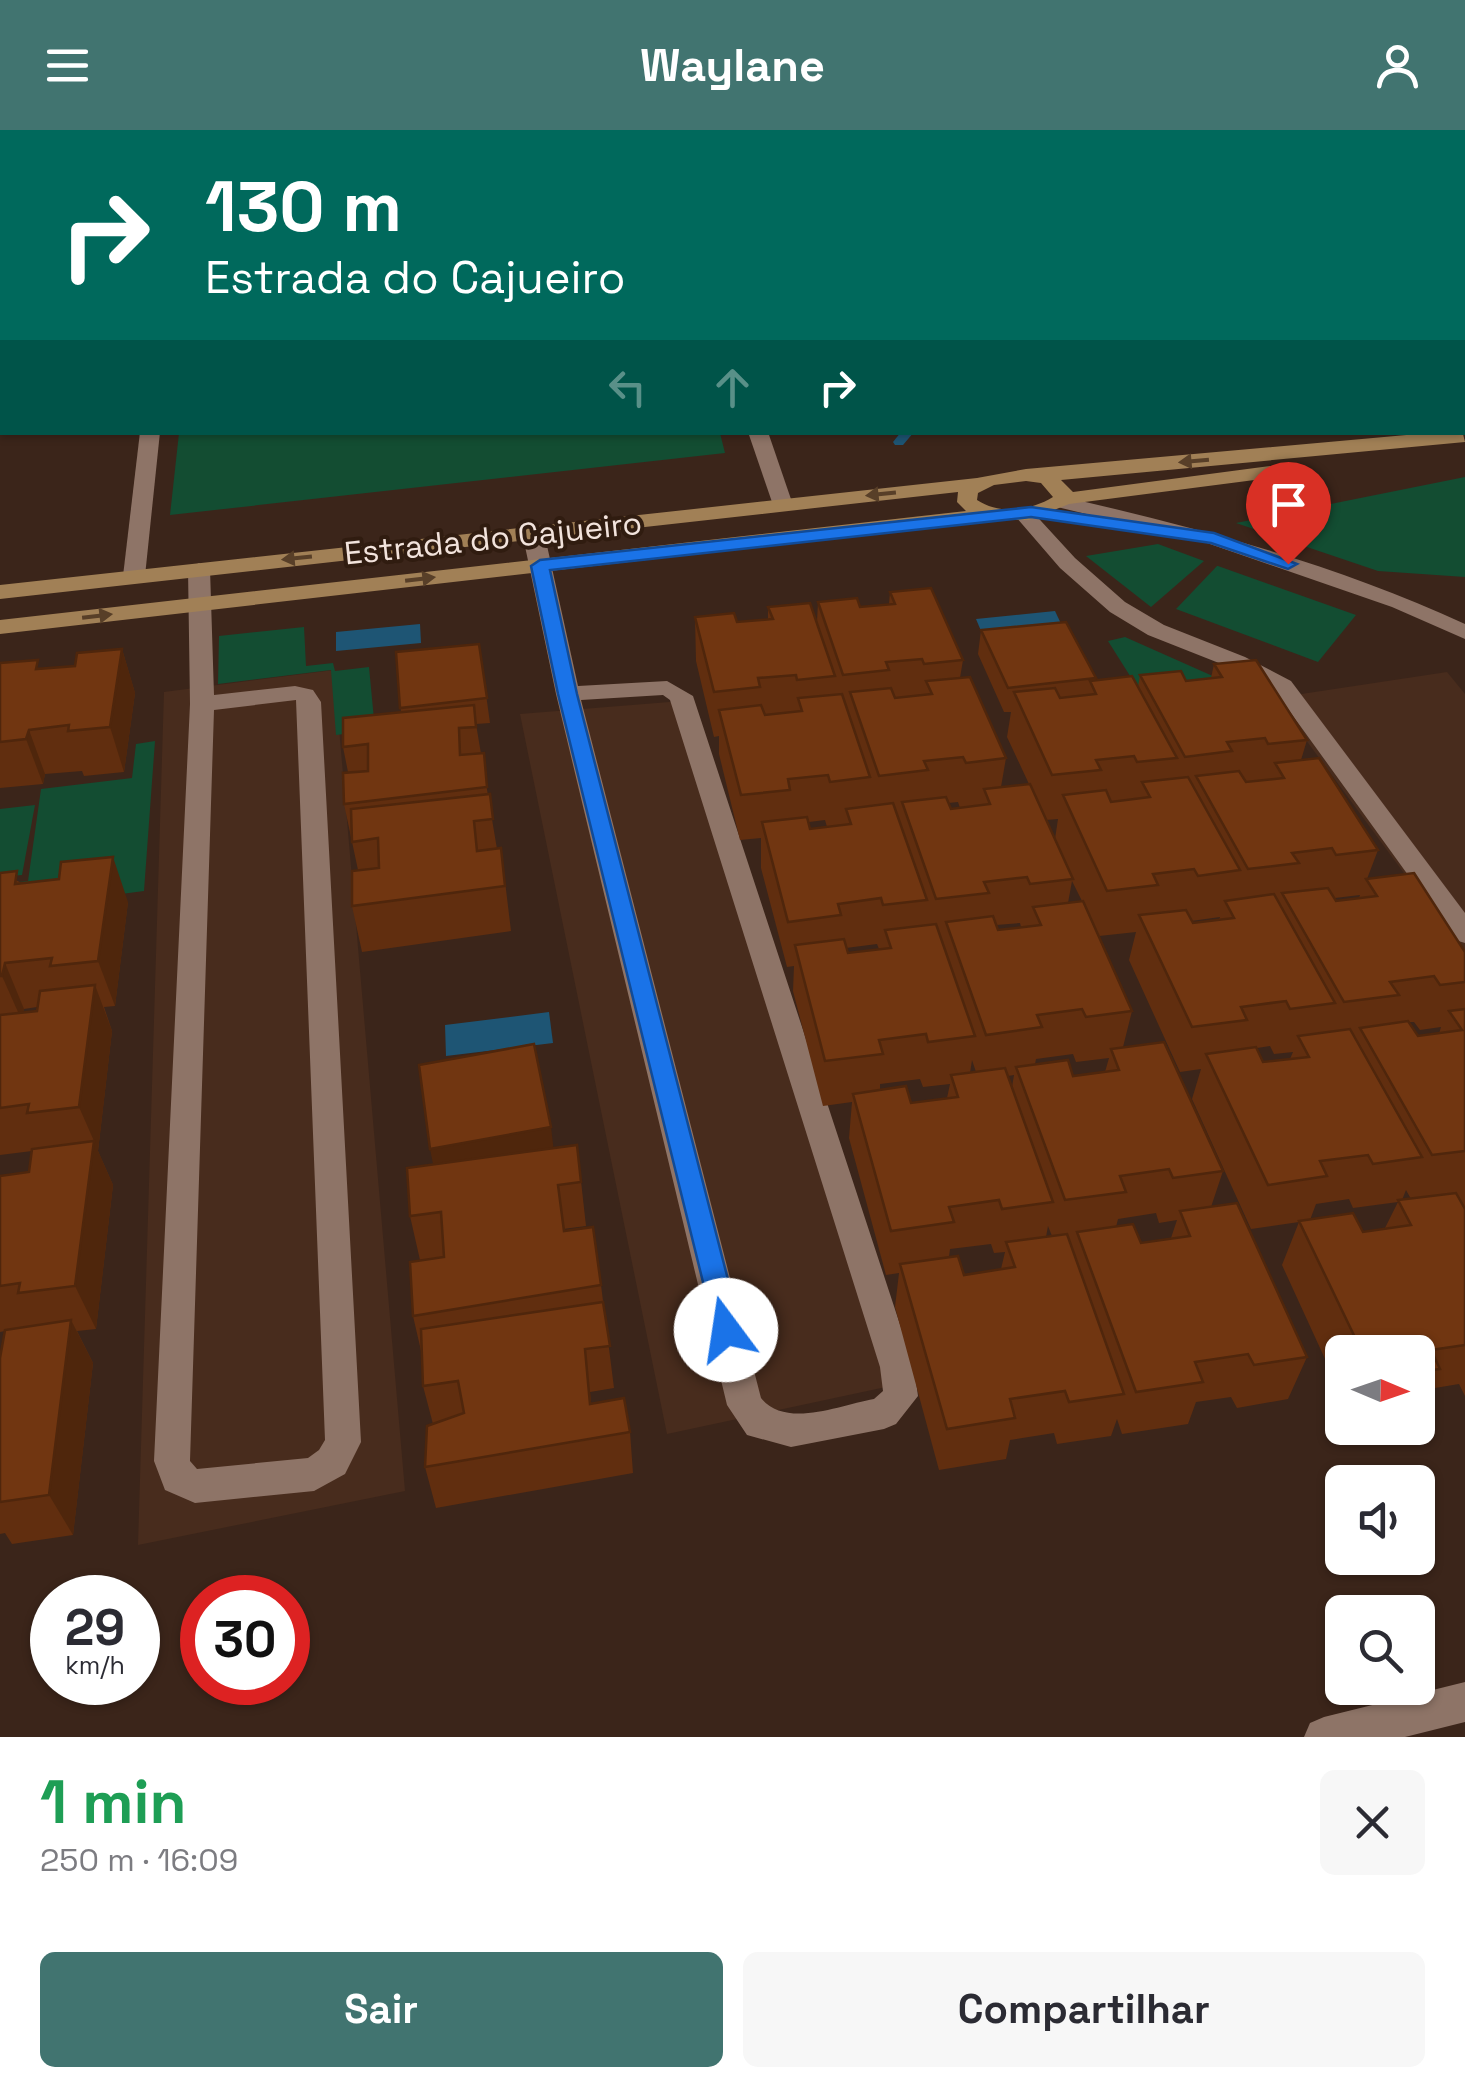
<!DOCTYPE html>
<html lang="pt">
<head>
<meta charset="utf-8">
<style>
  :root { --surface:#fff; --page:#f7f7f7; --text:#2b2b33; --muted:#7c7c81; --accent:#417470 }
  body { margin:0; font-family:"Space Grotesk",sans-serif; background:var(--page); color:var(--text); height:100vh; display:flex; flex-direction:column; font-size:38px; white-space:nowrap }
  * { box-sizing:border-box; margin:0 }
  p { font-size:32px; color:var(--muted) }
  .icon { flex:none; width:55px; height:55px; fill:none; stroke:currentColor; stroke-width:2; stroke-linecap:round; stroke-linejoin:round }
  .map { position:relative; height:1607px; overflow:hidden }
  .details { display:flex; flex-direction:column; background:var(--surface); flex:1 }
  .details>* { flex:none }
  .guide { position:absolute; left:0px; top:0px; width:1465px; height:305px; box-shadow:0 2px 8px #0004; background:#00695c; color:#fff; overflow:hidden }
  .needle { width:65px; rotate:92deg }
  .tools { position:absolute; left:1325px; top:1205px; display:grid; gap:20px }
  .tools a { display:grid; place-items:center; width:110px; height:110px; border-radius:15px; background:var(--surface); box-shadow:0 2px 8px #0004; font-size:50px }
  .speed { position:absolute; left:30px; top:1445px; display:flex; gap:20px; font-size:50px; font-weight:700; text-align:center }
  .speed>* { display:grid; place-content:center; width:130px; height:130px; border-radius:50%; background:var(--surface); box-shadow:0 2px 8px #0004; line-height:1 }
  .speed small { font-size:25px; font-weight:400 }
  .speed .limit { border:15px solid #d22; background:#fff; color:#111 }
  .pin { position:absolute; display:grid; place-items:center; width:85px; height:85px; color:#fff; margin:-102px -42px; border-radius:50% 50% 50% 0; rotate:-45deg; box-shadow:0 0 10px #0007 }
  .pin .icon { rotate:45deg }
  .me { position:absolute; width:110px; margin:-55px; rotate:346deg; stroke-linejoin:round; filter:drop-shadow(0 0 8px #0008) }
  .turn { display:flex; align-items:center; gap:35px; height:210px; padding:0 40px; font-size:45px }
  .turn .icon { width:130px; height:130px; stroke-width:2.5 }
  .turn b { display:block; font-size:70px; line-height:85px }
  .lanes { display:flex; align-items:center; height:95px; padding:0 40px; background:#0003; justify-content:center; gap:50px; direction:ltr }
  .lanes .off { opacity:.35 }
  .round { display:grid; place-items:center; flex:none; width:105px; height:105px; border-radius:15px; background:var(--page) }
  .headline { display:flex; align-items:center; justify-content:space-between; height:170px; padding:0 40px }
  h1 { font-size:60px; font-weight:600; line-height:75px; color:#1e9e55 }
  .button { display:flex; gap:20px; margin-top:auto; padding:20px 40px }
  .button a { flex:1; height:115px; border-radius:15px; background:var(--accent); color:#fff; font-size:40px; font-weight:600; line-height:115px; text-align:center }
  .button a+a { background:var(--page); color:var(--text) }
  header { display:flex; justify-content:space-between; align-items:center; height:130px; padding:0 40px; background:var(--accent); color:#fff; font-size:45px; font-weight:600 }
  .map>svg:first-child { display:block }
</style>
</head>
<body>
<header><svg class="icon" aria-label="menu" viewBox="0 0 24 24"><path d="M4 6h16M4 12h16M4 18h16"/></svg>Waylane<svg class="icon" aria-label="person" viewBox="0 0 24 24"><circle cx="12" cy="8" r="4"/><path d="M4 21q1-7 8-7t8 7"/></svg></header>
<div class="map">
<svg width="1465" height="1607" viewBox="0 0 1465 1607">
  <rect width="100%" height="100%" fill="#3b251a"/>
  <g fill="#482c1d">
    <polygon points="334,540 405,1361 138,1415 164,562"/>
    <polygon points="1447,542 1465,564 1465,826 1275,568"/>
    <polygon points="682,571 900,1254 667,1304 520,584"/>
  </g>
  <g fill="#134d32">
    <polygon points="720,303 725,323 170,385 179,303"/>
    <polygon points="1465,347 1465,447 1378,441 1236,393"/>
    <polygon points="1158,414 1204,431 1151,477 1086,426"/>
    <polygon points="1217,436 1218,436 1356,485 1318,532 1176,479"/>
    <polygon points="304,497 306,536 333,533 335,541 369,537 375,600 336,605 331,540 218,554 219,506"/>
    <polygon points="1125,507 1242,559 1149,576 1108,511"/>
    <polygon points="155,611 144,761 0,780 0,754 28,751 41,659 132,648 136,614"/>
    <polygon points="35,675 22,745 0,747 0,679"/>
  </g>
  <g fill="#1e5574">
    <polygon points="1055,481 1064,500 984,508 976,489"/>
    <polygon points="420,494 421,513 336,521 336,502"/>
    <polygon points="549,882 553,913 446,926 445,895"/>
  </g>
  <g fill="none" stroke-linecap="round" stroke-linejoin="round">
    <g fill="#1e5574" fill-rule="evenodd">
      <rect x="1462" y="35" width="3" height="6"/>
      <polygon points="901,302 914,302 903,315 895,315 893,312"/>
    </g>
    <g fill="#8e7467" fill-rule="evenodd">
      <polygon points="648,0 662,0 663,2 649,2"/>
      <polygon points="2,116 2,128 0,129 0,117"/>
      <polygon points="140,302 160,302 145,446 134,453 123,446"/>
      <polygon points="748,302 768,302 793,375 790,379 783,381 773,375"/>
      <polygon points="1023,377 1030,379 1075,428 1125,472 1164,495 1245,527 1291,551 1465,783 1465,813 1455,810 1275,561 1229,537 1148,505 1110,482 1060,438 1016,387 1013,383"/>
      <path d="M533,396L544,402L578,556L667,551L693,566L914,1237L918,1266L896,1294L884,1299L791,1317L747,1305L727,1275L556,564L522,402ZM663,565L670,570L880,1237L883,1261L874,1269C840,1275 786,1299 761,1268L581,570Z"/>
      <path d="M199,433L210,439L214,565L295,556L313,560L321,572L361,1312L345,1344L314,1361L195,1373L165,1360L154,1331L190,574L188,439ZM296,570L325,1310L319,1320L308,1328L197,1339L190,1331L214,580Z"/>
      <polygon points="1465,1552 1465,1592 1405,1607 1304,1607 1310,1593 1324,1587"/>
    </g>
    <path fill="#8e7467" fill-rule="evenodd" d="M1060,366C1199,398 1335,434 1465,494V509L1392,477L1207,413L1053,376L1050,372Z"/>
    <path fill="#a18056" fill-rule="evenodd" d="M1462,300L1465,312L1061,350L1073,362L1270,336L1280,342L1270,348L1069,374L1029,390H994L0,504V490L966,381L957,372L958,362L0,469V455L977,348L1026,339ZM1026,351L1041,353L1053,367C1030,381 1000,385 977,370L978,363L994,355Z"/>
  </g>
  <g fill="#612e0f" fill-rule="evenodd">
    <path d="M890,462L963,530L960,548L1006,628L1001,657L1029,654L1007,607L1011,582H1004L978,524L981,500L1096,548V550L1138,557L1140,545L1186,551L1211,548L1214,534L1307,610L1301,630L1378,720L1367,749L1465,822V1266L1459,1254L1429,1259L1418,1280V1222H1342V1266L1282,1135L1299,1092L1251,1099L1192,969L1201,939L1180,942L1129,830L1136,802L1099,806L1132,881L1123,917L1223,1041L1211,1077L1307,1227L1288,1269L1237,1278L1231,1267L1196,1272L1188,1294L1122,1304L1117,1289L1111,1306L1057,1314L1054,1303L1010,1310L1006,1329L939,1340L895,1177L899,1143L886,1145L849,1008L852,972L823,976L793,861L794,836L787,837L761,738V708L740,710L719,624V606L714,607L696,531L695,487L737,492L768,489V477L817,492L818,472L860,477L889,474ZM958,672L960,678L951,679L948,673ZM1058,689L1055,709L1046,690ZM825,690L827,697L810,699L809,692ZM1072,751L1082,771L1068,773ZM1360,765L1359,768L1336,771L1335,768ZM1220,787L1219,790L1193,793L1191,791ZM1020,793L1021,797L998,800L996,795ZM877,814L879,819L848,823L846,818ZM1409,892H1414L1420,900L1441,897L1439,904L1418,906ZM1270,916L1274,924L1293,922L1290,929L1263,932L1257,918ZM1073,924L1076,932L1109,928L1105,942L1073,946L1035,934L1036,929ZM972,930L976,942L970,943ZM1014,945L1012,957L1008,946ZM920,949L923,957L950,954L947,968L911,973L880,960V954ZM1406,1060L1411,1069L1402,1070ZM1349,1069L1353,1078L1398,1072L1385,1098L1363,1102L1310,1090L1316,1074ZM1156,1083L1159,1093L1177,1090L1171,1108L1141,1113L1116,1097L1118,1089ZM1048,1096L1052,1106L1046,1107ZM991,1114L994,1123L1005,1122L1001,1139L964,1145L949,1127L950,1119Z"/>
    <polygon points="479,514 490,593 476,594 497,719 501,718 511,801 362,822 352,776 358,740 344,674 348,642 343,617 401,582 396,522"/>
    <polygon points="122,519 135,563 124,642 84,646 82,641 45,644 43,654 0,658 0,533 42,539 75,536"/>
    <path d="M0,743L22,753L128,772L115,876L104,877L112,901L98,1021L113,1055L96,1199L77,1201L93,1233L73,1405L12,1414L5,1403L0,1404V1228L5,1201L0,1202V1046L29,1042L32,1021L0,1025ZM37,877V881L23,882L24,879Z"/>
    <polygon points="577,1015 586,1096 563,1099 601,1155 614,1258 590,1262 591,1273 630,1302 633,1343 436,1378 425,1337 433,1294 423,1256 422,1225 413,1186 420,1130 410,1086 553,1018"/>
  </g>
  <g fill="#4f260c">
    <polygon points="122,519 135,563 124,642 110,597"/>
    <polygon points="29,600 45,644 43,654 26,609"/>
    <polygon points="113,727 128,772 115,876 98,831"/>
    <polygon points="5,833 24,879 22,891 2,846"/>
    <polygon points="95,855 112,901 98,1021 113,1055 96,1199 75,1156 94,1011 79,977"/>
    <polygon points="551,997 554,1022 435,1044 430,1019"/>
    <polygon points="71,1190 93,1233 73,1405 49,1365"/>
  </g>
  <g fill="#713611" stroke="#4f260c" stroke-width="2.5">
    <polygon points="931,458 963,530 924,534 922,529 886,532 889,540 843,545 818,472 857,468 860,477 895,474 890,462"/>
    <polygon points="810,473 835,546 797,550 796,545 758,548 760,557 714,562 695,487 734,483 737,492 773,489 768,477"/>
    <polygon points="1066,492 1096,548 1008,558 981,500"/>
    <polygon points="479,514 487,568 400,578 396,522"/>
    <polygon points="122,519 110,597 68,601 69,595 29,600 26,609 0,612 0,533 38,530 36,539 75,536 77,523"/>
    <polygon points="1256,530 1307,610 1268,614 1265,608 1227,612 1232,621 1185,627 1140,545 1181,541 1186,551 1222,547 1214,534"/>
    <polygon points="1132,546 1177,628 1137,632 1134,626 1096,630 1101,640 1052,645 1014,562 1055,558 1060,568 1096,564 1090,551"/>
    <polygon points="970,547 1006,628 966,633 963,627 924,631 928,640 879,646 850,562 891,558 895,568 932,564 926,551"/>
    <polygon points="842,564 870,647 830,652 828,645 788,649 790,660 741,665 719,580 761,575 765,585 802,581 798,568"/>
    <polygon points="474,575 476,597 459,598 460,625 484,623 487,657 344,674 343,643 368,641 368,614 343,617 343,588"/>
    <polygon points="1319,628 1378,720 1336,725 1332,718 1292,723 1299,733 1248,739 1196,646 1239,641 1246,652 1284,648 1275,633"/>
    <polygon points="1188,647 1240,740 1198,746 1194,739 1153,744 1158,755 1107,761 1063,665 1106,660 1111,672 1150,667 1142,652"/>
    <polygon points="1030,654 1073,749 1030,754 1027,747 984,752 989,763 936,769 902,672 946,667 951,679 990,674 984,659"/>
    <polygon points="490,664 493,689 474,691 477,721 501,718 505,756 352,776 352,741 379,738 378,708 352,712 351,679"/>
    <polygon points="893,673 927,770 883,775 881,768 838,774 841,785 788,792 762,692 807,687 810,699 851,694 846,679"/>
    <polygon points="113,727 98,831 50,836 52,828 5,833 2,846 0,846 0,743 17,741 15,754 59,749 61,732"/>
    <polygon points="1414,743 1465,822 1465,852 1440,855 1434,846 1390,852 1399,865 1344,872 1282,763 1328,758 1336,771 1377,766 1366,749"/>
    <polygon points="1274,764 1335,873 1290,879 1286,871 1241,877 1247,890 1192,897 1139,785 1186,780 1193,793 1234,788 1225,771"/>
    <polygon points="1083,771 1132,881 1086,887 1082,879 1037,885 1042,897 986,905 946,792 993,786 998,800 1041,795 1033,777"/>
    <polygon points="936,794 975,906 928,912 926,904 879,910 883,924 825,931 795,815 844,809 848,823 891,818 885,800"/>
    <polygon points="95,855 79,977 27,983 29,974 0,978 0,885 37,881 40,861"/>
    <polygon points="1465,879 1465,1021 1432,1025 1360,898 1408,891 1418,906 1462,900 1449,881"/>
    <polygon points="1350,899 1422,1027 1373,1034 1368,1025 1320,1031 1327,1046 1268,1055 1206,924 1256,917 1263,932 1309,927 1298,906"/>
    <polygon points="1164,912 1223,1041 1173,1048 1169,1039 1120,1046 1126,1062 1065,1070 1016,937 1068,930 1073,946 1119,940 1111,919"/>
    <polygon points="534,914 551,997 430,1019 419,935"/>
    <polygon points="1005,938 1053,1072 1002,1079 999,1070 949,1077 954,1092 891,1101 853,964 906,956 911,973 958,967 951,945"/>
    <polygon points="94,1011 75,1156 18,1163 20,1153 0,1156 0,1046 29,1042 32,1019"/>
    <polygon points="577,1015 581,1052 558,1055 564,1101 593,1097 601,1155 413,1186 410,1132 444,1127 441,1082 410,1086 407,1038"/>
    <polygon points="1456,1063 1465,1079 1465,1215 1431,1220 1440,1239 1418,1242 1418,1222 1362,1222 1299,1091 1353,1083 1363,1102 1411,1095 1398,1070"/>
    <polygon points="1237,1073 1307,1227 1254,1235 1248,1224 1195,1232 1203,1252 1136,1262 1077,1102 1133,1094 1141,1113 1190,1106 1180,1081"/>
    <polygon points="1067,1104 1124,1264 1069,1272 1065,1261 1010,1269 1015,1288 947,1299 900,1134 958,1126 964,1145 1015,1137 1006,1112"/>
    <polygon points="603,1172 610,1216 585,1219 590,1274 624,1268 630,1302 425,1337 427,1296 464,1283 458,1251 423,1256 421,1199"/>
    <polygon points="71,1190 49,1365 0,1372 0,1228 5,1200"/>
  </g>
  <defs><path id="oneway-solid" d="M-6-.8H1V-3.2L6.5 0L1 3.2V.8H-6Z" transform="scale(2.5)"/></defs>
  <g fill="#583f28">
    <use href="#oneway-solid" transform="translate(1194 331) rotate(175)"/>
    <use href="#oneway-solid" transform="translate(881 364) rotate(174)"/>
    <use href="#oneway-solid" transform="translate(297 428) rotate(174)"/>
    <use href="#oneway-solid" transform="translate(420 449) rotate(-7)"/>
    <use href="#oneway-solid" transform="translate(97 486) rotate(-7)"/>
  </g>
  <polygon fill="#1a73e8" stroke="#114b97" stroke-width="2.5" points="1031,377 1214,403 1297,434 1288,439 1211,413 1031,387 550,440 577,564 741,1200 736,1209 726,1213 717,1209 558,564 531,436 540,430"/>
  <g text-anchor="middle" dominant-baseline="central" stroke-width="8" stroke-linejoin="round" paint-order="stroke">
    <g font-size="32" fill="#f2e3dc" stroke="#301c10">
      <text transform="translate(493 408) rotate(-6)">Estrada do Cajueiro</text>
    </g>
  </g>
</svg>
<div class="tools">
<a><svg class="needle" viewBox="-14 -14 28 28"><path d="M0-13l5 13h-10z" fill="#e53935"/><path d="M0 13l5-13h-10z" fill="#7c7c81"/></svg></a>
<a><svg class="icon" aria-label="sound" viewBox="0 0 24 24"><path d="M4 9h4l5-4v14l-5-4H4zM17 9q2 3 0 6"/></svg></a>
<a><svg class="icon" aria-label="search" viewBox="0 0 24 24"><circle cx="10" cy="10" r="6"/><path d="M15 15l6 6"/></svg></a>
</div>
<div class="speed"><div>29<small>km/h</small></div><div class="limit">30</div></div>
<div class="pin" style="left:1288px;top:434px;background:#d93025"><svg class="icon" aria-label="arrive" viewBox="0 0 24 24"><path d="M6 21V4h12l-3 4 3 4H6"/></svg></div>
<svg class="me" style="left:726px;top:1200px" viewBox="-20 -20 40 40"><circle r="19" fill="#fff"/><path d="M0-13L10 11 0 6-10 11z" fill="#1a73e8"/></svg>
<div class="guide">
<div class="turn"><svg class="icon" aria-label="right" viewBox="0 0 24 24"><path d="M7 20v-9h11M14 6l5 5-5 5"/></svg><div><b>130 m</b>Estrada do Cajueiro</div></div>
<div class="lanes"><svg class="icon off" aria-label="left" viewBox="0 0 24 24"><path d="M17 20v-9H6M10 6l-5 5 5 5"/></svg><svg class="icon off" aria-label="ahead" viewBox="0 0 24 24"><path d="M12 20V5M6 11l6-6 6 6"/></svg><svg class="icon" aria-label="right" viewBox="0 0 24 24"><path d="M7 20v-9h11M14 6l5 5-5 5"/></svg></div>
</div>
</div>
<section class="details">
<div class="headline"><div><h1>1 min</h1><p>250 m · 16:09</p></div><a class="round"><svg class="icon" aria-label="close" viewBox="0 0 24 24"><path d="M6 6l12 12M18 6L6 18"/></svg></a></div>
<div class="button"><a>Sair</a><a>Compartilhar</a></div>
</section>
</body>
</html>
